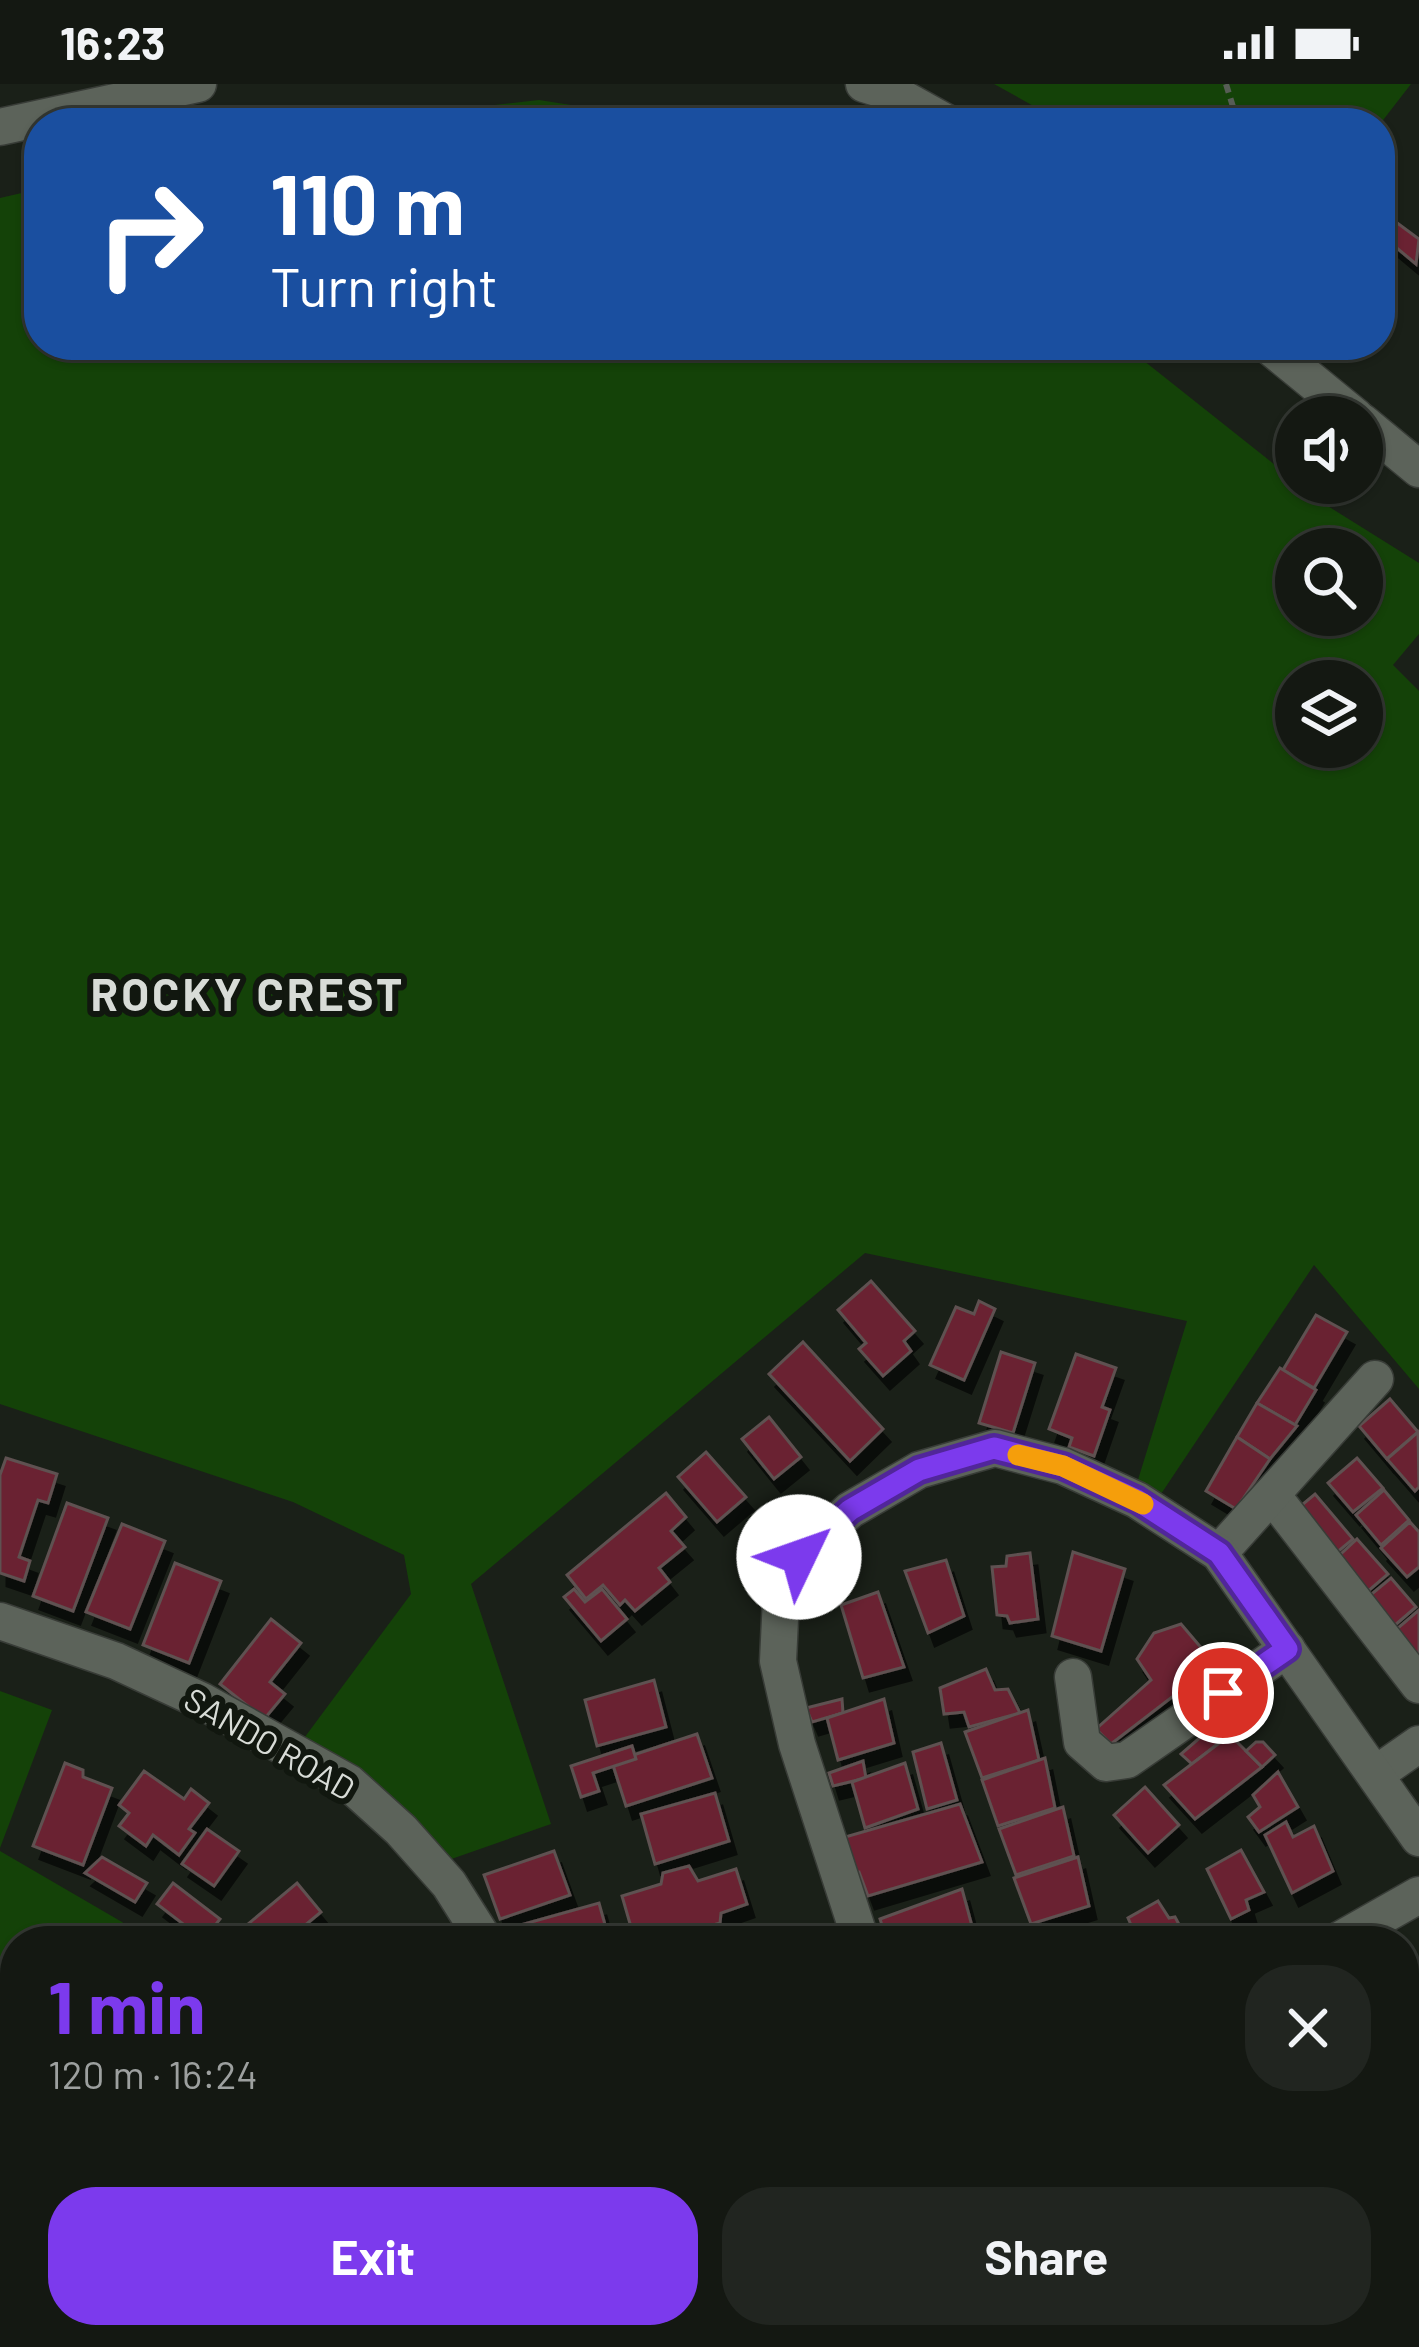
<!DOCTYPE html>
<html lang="en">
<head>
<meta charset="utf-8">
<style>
  :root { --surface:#141812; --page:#212520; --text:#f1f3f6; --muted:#9da09f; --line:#333732; --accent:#7c3aed }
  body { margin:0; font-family:Barlow,sans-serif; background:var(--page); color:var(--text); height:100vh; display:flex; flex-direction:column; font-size:45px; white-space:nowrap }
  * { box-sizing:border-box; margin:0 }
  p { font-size:39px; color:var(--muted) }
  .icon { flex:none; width:66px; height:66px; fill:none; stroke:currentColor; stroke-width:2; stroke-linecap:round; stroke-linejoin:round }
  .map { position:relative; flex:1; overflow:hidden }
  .drawer { position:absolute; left:0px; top:1842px; width:1419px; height:423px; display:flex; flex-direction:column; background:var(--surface); border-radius:48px 48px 0 0; box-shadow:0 3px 9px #0004,0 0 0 3px var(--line) }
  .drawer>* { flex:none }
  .top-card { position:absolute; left:24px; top:24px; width:1371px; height:252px; border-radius:48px; box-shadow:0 3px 9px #0004,0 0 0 3px var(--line); background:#1a4fa0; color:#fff; overflow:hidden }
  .buttons { position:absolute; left:1275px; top:312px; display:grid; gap:24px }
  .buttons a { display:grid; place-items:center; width:108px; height:108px; border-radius:50%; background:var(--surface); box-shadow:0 3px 9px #0004,0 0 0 3px var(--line); font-size:60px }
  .pin { position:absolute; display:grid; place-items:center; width:102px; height:102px; color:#fff; margin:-51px; border:6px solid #fff; border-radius:50%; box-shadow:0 3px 12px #0007 }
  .me { position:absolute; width:132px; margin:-66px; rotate:48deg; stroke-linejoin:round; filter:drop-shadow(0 0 9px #0008) }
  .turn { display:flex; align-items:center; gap:42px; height:252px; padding:0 48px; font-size:54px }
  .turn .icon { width:156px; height:156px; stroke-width:2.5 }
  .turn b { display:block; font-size:84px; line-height:102px }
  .round { display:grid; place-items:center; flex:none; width:126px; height:126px; border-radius:48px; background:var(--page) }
  .head { display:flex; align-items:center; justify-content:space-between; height:204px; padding:0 48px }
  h1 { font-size:72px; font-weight:700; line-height:90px; color:var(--accent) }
  .cta { display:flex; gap:24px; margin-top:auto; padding:24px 48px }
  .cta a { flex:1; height:138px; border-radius:48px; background:var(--accent); color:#fff; font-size:48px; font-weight:700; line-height:138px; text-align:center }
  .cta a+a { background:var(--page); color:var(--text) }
  .status { display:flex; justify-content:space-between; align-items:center; height:84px; padding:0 60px; background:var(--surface); direction:ltr }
  .status svg { height:33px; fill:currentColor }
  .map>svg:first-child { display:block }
</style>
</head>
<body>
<div class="status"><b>16:23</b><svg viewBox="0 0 49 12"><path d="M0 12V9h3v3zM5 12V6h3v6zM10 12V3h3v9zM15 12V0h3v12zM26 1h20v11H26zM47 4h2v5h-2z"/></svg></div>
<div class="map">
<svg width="1419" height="2263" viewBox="0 0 1419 2263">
  <defs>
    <filter id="shadow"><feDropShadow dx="7" dy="13" stdDeviation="0" flood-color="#0009"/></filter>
  </defs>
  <rect width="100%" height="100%" fill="#1a2018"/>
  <g fill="#144208" fill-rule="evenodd">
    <polygon points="994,0 1411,0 1380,40 1064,39"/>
    <polygon points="539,16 687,39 343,39 353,37"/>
    <path d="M39,105V261H1124L1323,419L1419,479V550L1393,581L1419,607V1305L1314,1181L1157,1416L1137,1399L1187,1237L865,1169L471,1500L551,1740L420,1786L293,1669L411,1510L404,1471L293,1418L0,1320V114ZM1296,465H1362V531H1296ZM1296,597H1362V663H1296Z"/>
    <polygon points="0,1607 52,1626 0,1764"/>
    <polygon points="0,1767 122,1838 146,1857 15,1857 15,2250 313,2250 313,2263 0,2263"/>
  </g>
  <g fill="#6b2330" stroke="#5e5151" stroke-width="3" filter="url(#shadow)">
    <polygon points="1381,127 1419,155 1416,180 1380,150"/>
    <polygon points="871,1197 915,1247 904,1257 911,1267 883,1292 859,1265 866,1259 838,1226"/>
    <polygon points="979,1217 995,1225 964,1296 930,1281 956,1223 974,1230"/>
    <polygon points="1316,1231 1347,1248 1314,1304 1283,1286"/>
    <polygon points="803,1258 883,1345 850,1377 769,1290"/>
    <polygon points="1001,1268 1035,1279 1013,1349 979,1339"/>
    <polygon points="1076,1270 1116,1284 1102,1323 1110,1326 1094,1372 1069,1363 1072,1354 1049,1345"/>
    <polygon points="1280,1284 1316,1306 1295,1341 1257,1319"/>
    <polygon points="1390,1315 1418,1348 1387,1375 1359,1342"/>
    <polygon points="1257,1319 1297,1342 1270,1375 1237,1353"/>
    <polygon points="769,1333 801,1373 774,1395 742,1355"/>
    <polygon points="1418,1348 1419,1403 1415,1407 1387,1375"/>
    <polygon points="1237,1353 1270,1375 1236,1425 1206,1407"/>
    <polygon points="706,1368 746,1413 717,1438 678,1393"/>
    <polygon points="6,1374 57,1390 48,1419 38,1416 19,1473 30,1477 24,1497 0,1489 0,1391"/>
    <polygon points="1357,1374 1383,1404 1353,1428 1328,1399"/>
    <polygon points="1384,1406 1409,1436 1381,1461 1356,1431"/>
    <polygon points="666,1409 686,1433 671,1447 685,1463 659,1484 670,1498 635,1527 625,1516 620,1521 603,1501 586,1515 567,1491"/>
    <polygon points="1315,1410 1353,1455 1329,1475 1291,1430"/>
    <polygon points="67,1419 108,1434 73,1527 33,1512"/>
    <polygon points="1410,1438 1419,1448 1419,1483 1407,1493 1381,1464"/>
    <polygon points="122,1440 165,1457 130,1545 86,1528"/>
    <polygon points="1357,1455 1388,1490 1359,1515 1329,1481"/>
    <polygon points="1073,1468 1125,1485 1101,1567 1052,1552"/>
    <polygon points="1030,1469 1038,1535 1010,1539 1007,1532 997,1531 992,1483 1006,1482 1007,1472"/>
    <polygon points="946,1476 964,1532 928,1549 905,1487"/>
    <polygon points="175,1479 221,1497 189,1579 143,1561"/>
    <polygon points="1391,1494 1416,1523 1387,1548 1362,1518"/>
    <polygon points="574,1505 585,1518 602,1505 627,1535 601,1557 564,1513"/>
    <polygon points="878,1508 904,1583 863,1594 841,1521"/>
    <polygon points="1419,1526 1419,1577 1391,1550"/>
    <polygon points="271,1535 301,1559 270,1598 285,1610 256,1645 249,1623 220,1600"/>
    <polygon points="1181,1540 1215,1580 1111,1660 1096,1645 1151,1596 1137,1575 1154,1549"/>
    <polygon points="986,1585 995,1606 1008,1605 1020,1629 969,1643 964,1628 944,1630 940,1604"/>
    <polygon points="654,1596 666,1643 597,1662 585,1616"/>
    <polygon points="842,1615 843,1629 812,1638 806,1624"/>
    <polygon points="884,1615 894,1659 838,1676 827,1634"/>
    <polygon points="1028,1626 1039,1676 982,1694 965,1648"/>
    <polygon points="1210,1645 1220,1658 1192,1680 1181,1670"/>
    <polygon points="697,1650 712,1694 626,1722 612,1678"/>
    <polygon points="1230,1651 1262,1683 1195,1735 1164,1701"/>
    <polygon points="1256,1658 1263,1658 1275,1671 1262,1683 1246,1667"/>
    <polygon points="941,1659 957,1716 927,1725 913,1668"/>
    <polygon points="632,1662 636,1675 593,1689 599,1707 581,1713 571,1682"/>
    <polygon points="1045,1674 1055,1724 998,1742 982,1696"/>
    <polygon points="863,1677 866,1694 833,1702 829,1689"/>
    <polygon points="65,1679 83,1686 83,1693 112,1704 83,1781 33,1762"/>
    <polygon points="905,1679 918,1725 865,1744 852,1698"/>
    <polygon points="144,1687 184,1715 191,1705 209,1719 189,1745 195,1749 179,1771 153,1751 146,1762 119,1742 129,1729 119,1721"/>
    <polygon points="1278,1688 1298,1723 1259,1748 1248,1733 1260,1723 1253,1711"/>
    <polygon points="1145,1703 1179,1741 1148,1769 1114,1731"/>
    <polygon points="715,1709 729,1757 655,1780 641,1730"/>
    <polygon points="960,1720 982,1778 868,1812 859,1788 852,1788 845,1753"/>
    <polygon points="1063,1723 1074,1772 1016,1791 999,1745"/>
    <polygon points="1286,1738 1293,1753 1314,1742 1333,1787 1292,1809 1265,1751"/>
    <polygon points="207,1745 239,1767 214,1802 182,1780"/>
    <polygon points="1241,1766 1264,1808 1246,1816 1249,1826 1231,1835 1207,1785"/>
    <polygon points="554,1767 570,1811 500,1835 484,1791"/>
    <polygon points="102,1773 147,1799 135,1818 85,1789"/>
    <polygon points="1078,1773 1089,1822 1031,1840 1014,1794"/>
    <polygon points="689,1782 698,1797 736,1785 747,1820 721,1829 720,1839 659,1857 635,1857 622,1812 661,1800 663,1789"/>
    <polygon points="173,1799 220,1835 204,1856 157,1820"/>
    <polygon points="297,1799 321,1828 286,1857 240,1857 235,1851"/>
    <polygon points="962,1805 972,1842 967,1843 968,1850 942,1856 940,1847 917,1857 887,1857 880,1835"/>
    <polygon points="1158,1817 1169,1834 1175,1833 1188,1857 1138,1857 1128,1834"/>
    <polygon points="599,1819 607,1848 591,1852 592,1857 528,1857 524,1840"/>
    <polygon points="1419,1934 1419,2007 1415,2009 1404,1990 1404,1943"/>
    <polygon points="1417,2067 1419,2072 1418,2160 1404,2131 1404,2073"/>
    <polygon points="580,2250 637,2250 637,2263 581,2263"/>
    <polygon points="659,2250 711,2250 711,2263 660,2263"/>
    <polygon points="754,2250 793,2250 795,2260 756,2263"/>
    <polygon points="1065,2250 1100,2250 1109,2261 1067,2263 1061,2253"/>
    <polygon points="1168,2250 1217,2250 1202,2263 1181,2263"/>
  </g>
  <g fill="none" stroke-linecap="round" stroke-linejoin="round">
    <g stroke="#383c37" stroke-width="39">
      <g id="minor">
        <polyline points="864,0 893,9 947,39"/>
        <polyline points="0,43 198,0"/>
        <polyline points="1268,261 1356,333"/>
        <polyline points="1362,338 1419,385"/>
        <polyline points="1272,1411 1419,1601"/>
        <polyline points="1219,1469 1375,1295"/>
        <polyline points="0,1537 116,1577 202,1617 349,1699 401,1746 449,1800 485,1857"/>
        <polyline points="1073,1593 1082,1658 1106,1679 1127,1676 1287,1565"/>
        <polyline points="1376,1690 1419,1660"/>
        <polyline points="861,1857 797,1660 778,1577 781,1514 799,1473 850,1426 919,1386 995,1364 1063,1382 1137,1416 1219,1469 1419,1754"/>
        <polyline points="1338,1857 1419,1811"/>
        <polyline points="1404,2198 1419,2199"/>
        <polyline points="540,2250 540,2263"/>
      </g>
    </g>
    <polyline stroke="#575d56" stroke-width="6" stroke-dasharray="9 6" stroke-linecap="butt" points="1226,0 1238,39"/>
    <use href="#minor" stroke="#5c635a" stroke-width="36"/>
  </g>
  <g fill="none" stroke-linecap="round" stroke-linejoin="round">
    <g stroke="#51269a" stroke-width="30">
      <polyline id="route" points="799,1473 850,1426 919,1386 994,1364 1063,1382 1137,1416 1219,1469 1287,1565 1223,1609"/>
    </g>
    <use href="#route" stroke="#7c3aed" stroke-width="21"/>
    <polyline stroke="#f59e0b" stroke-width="21" points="1018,1371 1063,1382 1143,1420"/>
  </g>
  <g text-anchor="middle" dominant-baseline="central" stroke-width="12" stroke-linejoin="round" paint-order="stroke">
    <g font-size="33" fill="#d8dcd7" stroke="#11170f">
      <text transform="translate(270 1659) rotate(30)">SANDO ROAD</text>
    </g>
    <g font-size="45" font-weight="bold" letter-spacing="3" fill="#d8dcd7" stroke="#11170f">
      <text x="248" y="909">ROCKY CREST</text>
    </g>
  </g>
</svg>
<div class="buttons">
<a><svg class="icon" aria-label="sound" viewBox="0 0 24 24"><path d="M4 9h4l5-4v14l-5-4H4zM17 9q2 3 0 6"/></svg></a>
<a><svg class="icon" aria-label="search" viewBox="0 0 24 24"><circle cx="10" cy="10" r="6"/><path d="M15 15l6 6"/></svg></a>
<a><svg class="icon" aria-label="layers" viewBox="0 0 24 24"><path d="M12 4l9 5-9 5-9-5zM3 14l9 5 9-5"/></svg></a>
</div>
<div class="pin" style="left:1223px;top:1609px;background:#d93025"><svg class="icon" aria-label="arrive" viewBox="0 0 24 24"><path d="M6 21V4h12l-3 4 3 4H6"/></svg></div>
<svg class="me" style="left:799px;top:1473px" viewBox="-20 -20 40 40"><circle r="19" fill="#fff"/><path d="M0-13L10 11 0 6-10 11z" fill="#7c3aed"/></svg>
<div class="top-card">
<div class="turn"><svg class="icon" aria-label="right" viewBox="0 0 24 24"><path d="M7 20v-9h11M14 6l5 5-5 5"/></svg><div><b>110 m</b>Turn right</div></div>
</div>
<section class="drawer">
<div class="head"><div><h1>1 min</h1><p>120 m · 16:24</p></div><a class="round"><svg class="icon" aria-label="close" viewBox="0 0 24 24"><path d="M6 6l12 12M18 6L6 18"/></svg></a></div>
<div class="cta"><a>Exit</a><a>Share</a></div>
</section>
</div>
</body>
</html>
